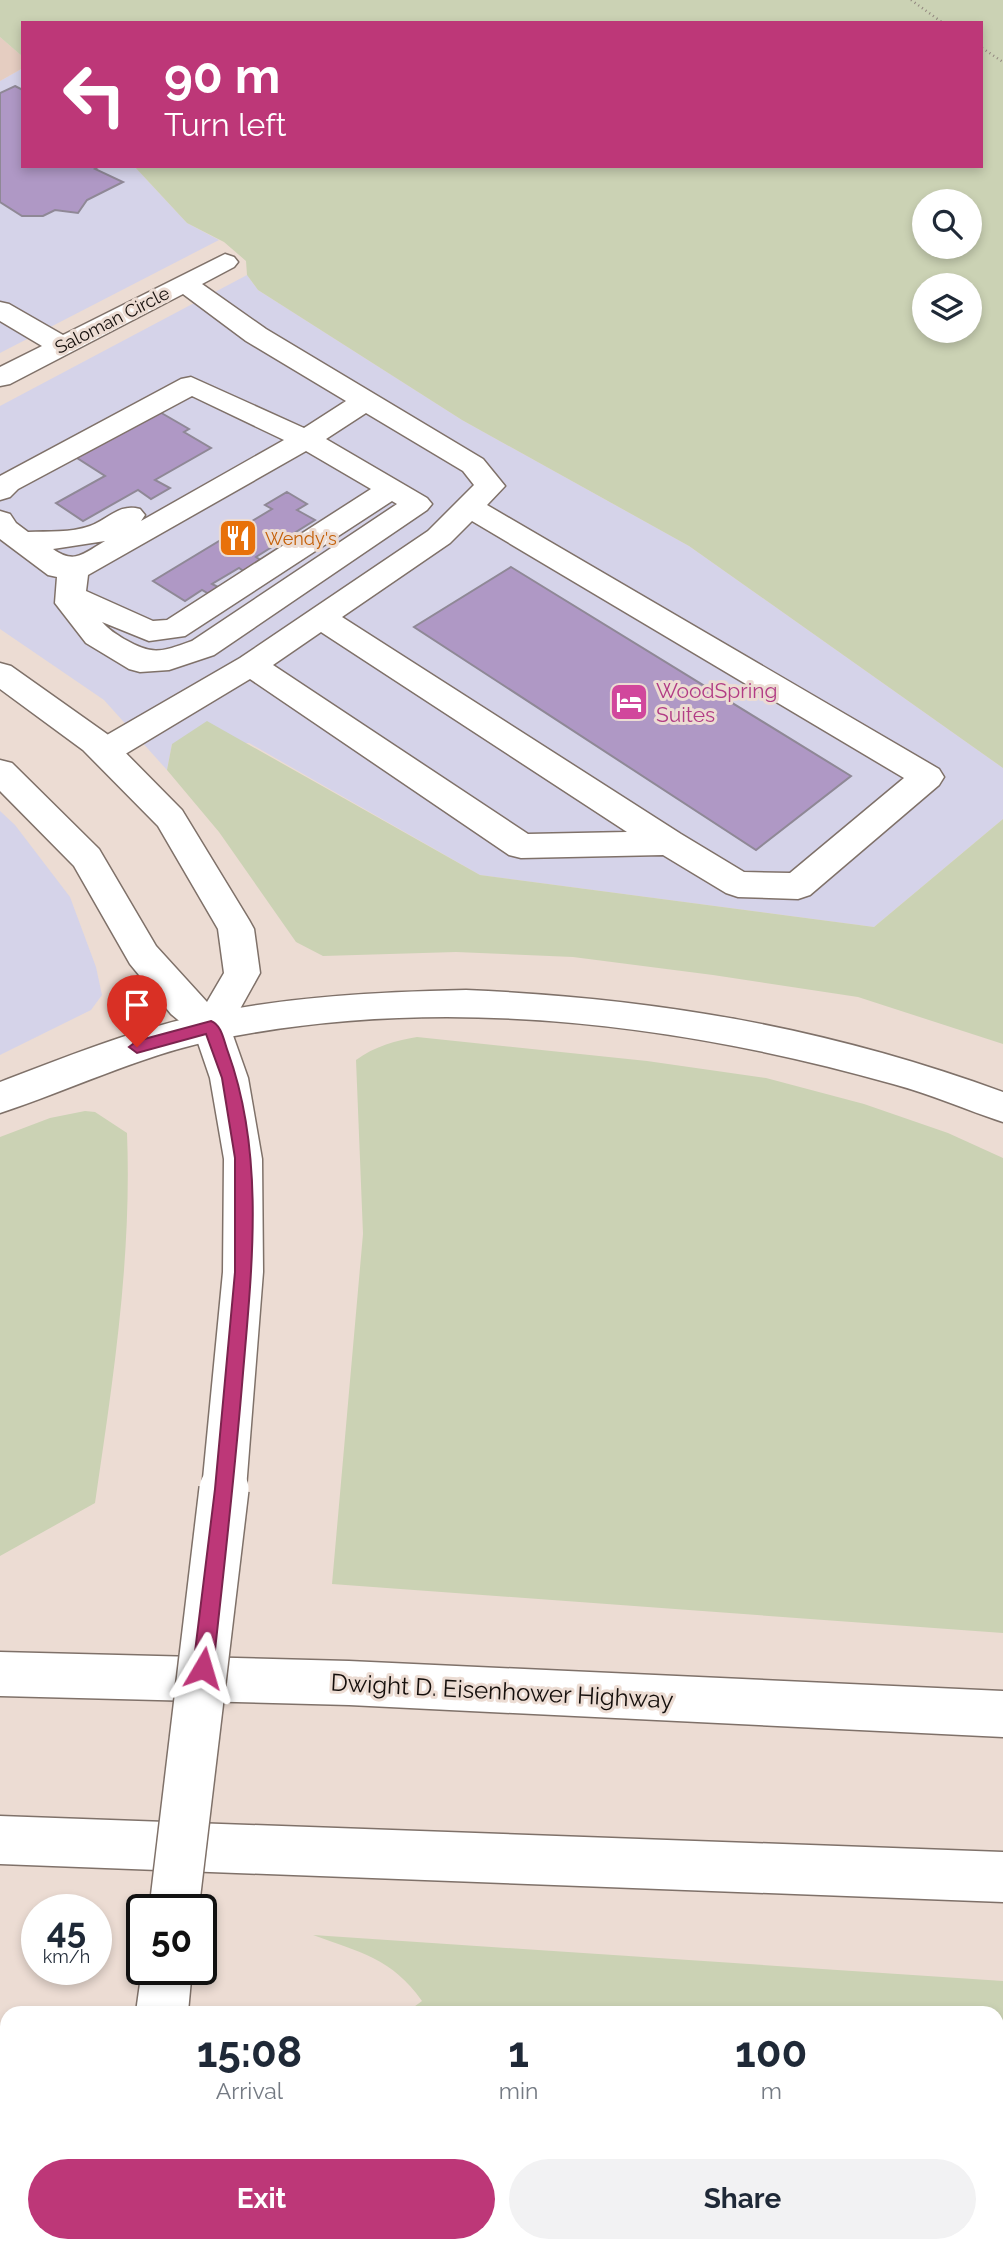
<!DOCTYPE html>
<html lang="en">
<head>
<meta charset="utf-8">
<style>
  :root { --surface:#fff; --page:#f2f2f3; --text:#1f2937; --muted:#747a83; --accent:#bd3778 }
  body { margin:0; font-family:Raleway,sans-serif; background:var(--page); color:var(--text); height:100vh; display:flex; flex-direction:column; font-size:26px; white-space:nowrap }
  * { box-sizing:border-box; margin:0 }
  p { font-size:23px; color:var(--muted) }
  .icon { flex:none; width:38px; height:38px; fill:none; stroke:currentColor; stroke-width:2; stroke-linecap:round; stroke-linejoin:round }
  .map { position:relative; flex:1; overflow:hidden }
  .drawer { position:absolute; left:0px; top:2006px; width:1004px; height:247px; display:flex; flex-direction:column; background:var(--surface); border-radius:21px 21px 0 0; box-shadow:0 4px 10px #0003 }
  .drawer>* { flex:none }
  .banner { position:absolute; left:21px; top:21px; width:962px; height:147px; border-radius:0px; box-shadow:0 4px 10px #0003; background:#bd3778; color:#fff; overflow:hidden }
  .fabs { position:absolute; left:912px; top:189px; display:grid; gap:14px }
  .fabs a { display:grid; place-items:center; width:70px; height:70px; border-radius:50%; background:var(--surface); box-shadow:0 4px 10px #0003; font-size:35px }
  .speed { position:absolute; left:21px; top:1894px; display:flex; gap:14px; font-size:35px; font-weight:700; text-align:center }
  .speed>* { display:grid; place-content:center; width:91px; height:91px; border-radius:50%; background:var(--surface); box-shadow:0 4px 10px #0003; line-height:1 }
  .speed small { font-size:18px; font-weight:400 }
  .speed .limit { border:4px solid #111; border-radius:10px; background:#fff; color:#111 }
  .pin { position:absolute; display:grid; place-items:center; width:60px; height:60px; color:#fff; margin:-72px -30px; border-radius:50% 50% 50% 0; rotate:-45deg; box-shadow:0 0 7px #0007 }
  .pin .icon { rotate:45deg }
  .me { position:absolute; width:77px; margin:-38px; rotate:7deg; stroke-linejoin:round; filter:drop-shadow(0 0 5px #0008) }
  .turn { display:flex; align-items:center; gap:24px; height:147px; padding:0 28px; font-size:32px }
  .turn .icon { width:91px; height:91px; stroke-width:2.5 }
  .turn b { display:block; font-size:49px; line-height:60px }
  .eta { display:flex; justify-content:space-evenly; align-items:center; height:119px; text-align:center }
  .eta b { font-size:42px; font-weight:700; line-height:49px }
  .button { display:flex; gap:14px; margin-top:auto; padding:14px 28px }
  .button a { flex:1; height:80px; border-radius:42px; background:var(--accent); color:#fff; font-size:28px; font-weight:700; line-height:80px; text-align:center }
  .button a+a { background:var(--page); color:var(--text) }
  .map>svg:first-child { display:block }
</style>
</head>
<body>
<div class="map">
<svg width="1003" height="2251" viewBox="0 0 1003 2251">
  <rect width="100%" height="100%" fill="#ecdcd3"/>
  <g fill="#d5d3e9">
    <polygon points="23,68 23,166 134,166 187,223 219,240 0,353 0,81"/>
    <polygon points="247,275 258,290 462,420 689,546 1003,768 1003,819 874,927 480,875 249,743 172,744 167,770 104,700 0,629 0,406"/>
    <polygon points="0,811 15,825 70,897 96,967 102,995 91,1010 0,1055"/>
  </g>
  <polygon fill="#e5cdc1" points="0,37 23,57 23,68 0,81"/>
  <g fill="#cbd2b4" fill-rule="evenodd">
    <path d="M0,0H1003V768L689,546L462,420L258,290L247,275L246,261L224,242L187,223L134,166H982V23H23V57L0,37ZM970,201V247H924V201ZM970,285V331H924V285Z"/>
    <polygon points="207,721 480,875 874,927 1003,819 1003,1044 858,997 713,975 573,957 456,952 323,956 296,942 219,832 167,770 172,744"/>
    <path d="M417,1037L647,1061L766,1078L864,1104L948,1133L1003,1158V1633L332,1584L363,1234L356,1060C375,1046 395,1041 417,1037Z"/>
    <path d="M85,1111L95,1112L127,1133C132,1258 113,1380 95,1503L0,1556V1137L50,1118Z"/>
    <path d="M313,1935L1003,1981V2165L998,2166V2012H407L422,2001C392,1958 359,1952 313,1935Z"/>
  </g>
  <g fill="#af98c5" stroke="#8f8896" stroke-width="2">
    <polygon points="15,86 23,90 23,166 100,166 95,169 123,182 87,200 78,213 55,210 43,216 22,216 0,202 0,93"/>
    <polygon points="158,411 189,429 184,432 211,448 155,480 170,488 151,499 138,490 83,521 56,503 105,476 74,456"/>
    <polygon points="287,492 307,504 297,510 315,520 256,557 262,561 245,572 239,568 212,584 218,587 209,594 202,590 185,601 153,581 272,509 265,505"/>
    <polygon points="511,567 851,776 756,850 414,627"/>
  </g>
  <g fill="none" stroke-linecap="round" stroke-linejoin="round">
    <g stroke="#7f7169" stroke-width="3">
      <path id="minor" d="M225,254L234,257L238,262L234,267L202,284L266,329L483,459L505,486L487,505L939,769L944,777L939,785L810,895L798,899L738,897L726,893L663,855L521,858L509,855L250,679L117,759L105,762L93,759L88,751L93,743L240,658L428,531L474,485L463,471L366,413L326,439L427,498L432,504L427,510L214,655L169,670L140,672L129,669L86,643L55,603L57,577L48,575L0,539V511L10,514L16,523L28,532C48,531 71,533 90,526C109,519 119,503 140,509L145,515L141,521L284,440L192,396L18,489L10,497L0,500V476L181,379L191,377L304,428L346,401L246,341L183,294L10,384L0,386V367L42,346L0,321V302L9,304L63,335ZM306,451L371,489L167,620L153,621L86,591L88,575ZM392,501L397,504L192,641C160,652 154,656 124,639C116,634 109,630 102,622L149,641L185,636ZM472,521L904,778L790,873L744,872L681,834L342,617L450,543ZM105,541C84,553 75,565 53,549ZM321,632L627,832L528,834L273,665Z"/>
    </g>
    <g stroke="#7f7169" stroke-width="3">
      <g id="major">
        <polygon points="0,663 11,666 107,734 182,810 249,920 254,929 260,973 230,1027 248,1078 262,1159 263,1272 246,1489 239,1503 224,1509 209,1503 202,1489 223,1272 224,1159 210,1078 195,1034 171,1014 130,964 74,866 0,791 0,760 12,763 99,849 156,946 207,1002 224,973 218,929 158,826 83,750 0,689"/>
        <polygon points="142,1969 192,1969 188,2012 136,2012"/>
        <polygon points="106,2245 160,2245 159,2251 105,2251"/>
      </g>
    </g>
    <g stroke="#7f7169" stroke-width="3">
      <g id="highway">
        <path d="M466,990C655,998 825,1027 1003,1092V1122C966,1110 931,1094 893,1084C674,1022 435,993 210,1041C137,1057 70,1090 0,1113V1082C69,1056 139,1027 212,1013C296,996 380,992 466,990Z"/>
        <polygon points="0,1652 349,1661 1003,1691 1003,1737 349,1705 0,1696"/>
        <polygon points="0,1816 1003,1852 1003,1902 0,1864"/>
        <rect x="998" y="2187" width="5" height="54"/>
        <polygon points="0,2198 7,2198 7,2245 24,2245 10,2251 0,2251"/>
      </g>
    </g>
    <g stroke="#91857e" stroke-width="2.5" stroke-dasharray="1 3.5" stroke-linecap="butt">
      <polyline points="911,0 943,23"/>
      <polyline points="982,48 1003,62"/>
    </g>
    <use href="#minor" fill="#fff" fill-rule="evenodd"/>
    <use href="#major" fill="#fff" fill-rule="evenodd"/>
    <use href="#highway" fill="#fff" fill-rule="evenodd"/>
    <g stroke="#7f7169" stroke-width="52" stroke-linecap="butt">
      <polyline id="major-bridge" points="174,1909 224,1489"/>
    </g>
    <use href="#major-bridge" stroke="#fff" stroke-width="49"/>
  </g>
  <path fill="#bd3778" stroke="#7b244e" stroke-width="2" d="M211,1021C222,1025 224,1042 228,1052C265,1154 252,1267 243,1373C235,1472 224,1570 213,1668L210,1675L203,1677L196,1675L193,1668L215,1489L235,1272V1158L222,1078L206,1034L137,1053L129,1047L137,1041Z"/>
  <defs>
    <g id="restaurant-square" transform="scale(2.0125)"><rect x="-9" y="-9" width="18" height="18" rx="4" fill="#e8710a" stroke="#ecdcd3"/><path d="M-5-6h1v4h1v-4h1v4h1v-4h1v5L-1.5 .5V6h-2V.5L-5-1ZM5-6V6H3V1.5H1.5Q1.5-4 5-6Z" fill="#fff"/></g>
    <g id="hotel-square" transform="scale(2.0125)"><rect x="-9" y="-9" width="18" height="18" rx="4" fill="#d1479c" stroke="#ecdcd3"/><path d="M-6-4.5h1.5V1H6V5H4.5V3h-9V5H-6ZM-4 0a1.8 1.8 0 1 1 3.6 0ZM.5 0V-2.5h3Q6-2.5 6 0Z" fill="#fff"/></g>
  </defs>
  <g fill-rule="evenodd">
    <use href="#restaurant-square" x="238" y="538"/>
    <use href="#hotel-square" x="629" y="702"/>
  </g>
  <g text-anchor="middle" dominant-baseline="central" stroke-width="6" stroke-linejoin="round" paint-order="stroke">
    <g font-size="18" fill="#140e0b" stroke="#ecdcd3">
      <text transform="translate(112 320) rotate(-27)">Saloman Circle</text>
    </g>
    <g font-size="18" fill="#c56008" stroke="#ecdcd3" text-anchor="start">
      <text x="265" y="538">Wendy's</text>
    </g>
    <g font-size="21" fill="#b23c85" stroke="#ecdcd3" text-anchor="start">
      <text x="656" y="690">WoodSpring<tspan x="656" dy="24">Suites</tspan></text>
    </g>
    <g font-size="24" fill="#140e0b" stroke="#ecdcd3">
      <text transform="translate(502 1691) rotate(3)">Dwight D. Eisenhower Highway</text>
    </g>
  </g>
</svg>
<div class="fabs">
<a><svg class="icon" aria-label="search" viewBox="0 0 24 24"><circle cx="10" cy="10" r="6"/><path d="M15 15l6 6"/></svg></a>
<a><svg class="icon" aria-label="layers" viewBox="0 0 24 24"><path d="M12 4l9 5-9 5-9-5zM3 14l9 5 9-5"/></svg></a>
</div>
<div class="speed"><div>45<small>km/h</small></div><div class="limit">50</div></div>
<div class="pin" style="left:137px;top:1047px;background:#d93025"><svg class="icon" aria-label="arrive" viewBox="0 0 24 24"><path d="M6 21V4h12l-3 4 3 4H6"/></svg></div>
<svg class="me" style="left:203px;top:1668px" viewBox="-20 -20 40 40"><path d="M0-17L14 15 0 8-14 15z" fill="#bd3778" stroke="#fff" stroke-width="4"/></svg>
<div class="banner">
<div class="turn"><svg class="icon" aria-label="left" viewBox="0 0 24 24"><path d="M17 20v-9H6M10 6l-5 5 5 5"/></svg><div><b>90 m</b>Turn left</div></div>
</div>
<section class="drawer">
<div class="eta">
<div><b>15:08</b><p>Arrival</p></div>
<div><b>1</b><p>min</p></div>
<div><b>100</b><p>m</p></div>
</div>
<div class="button"><a>Exit</a><a>Share</a></div>
</section>
</div>
</body>
</html>
